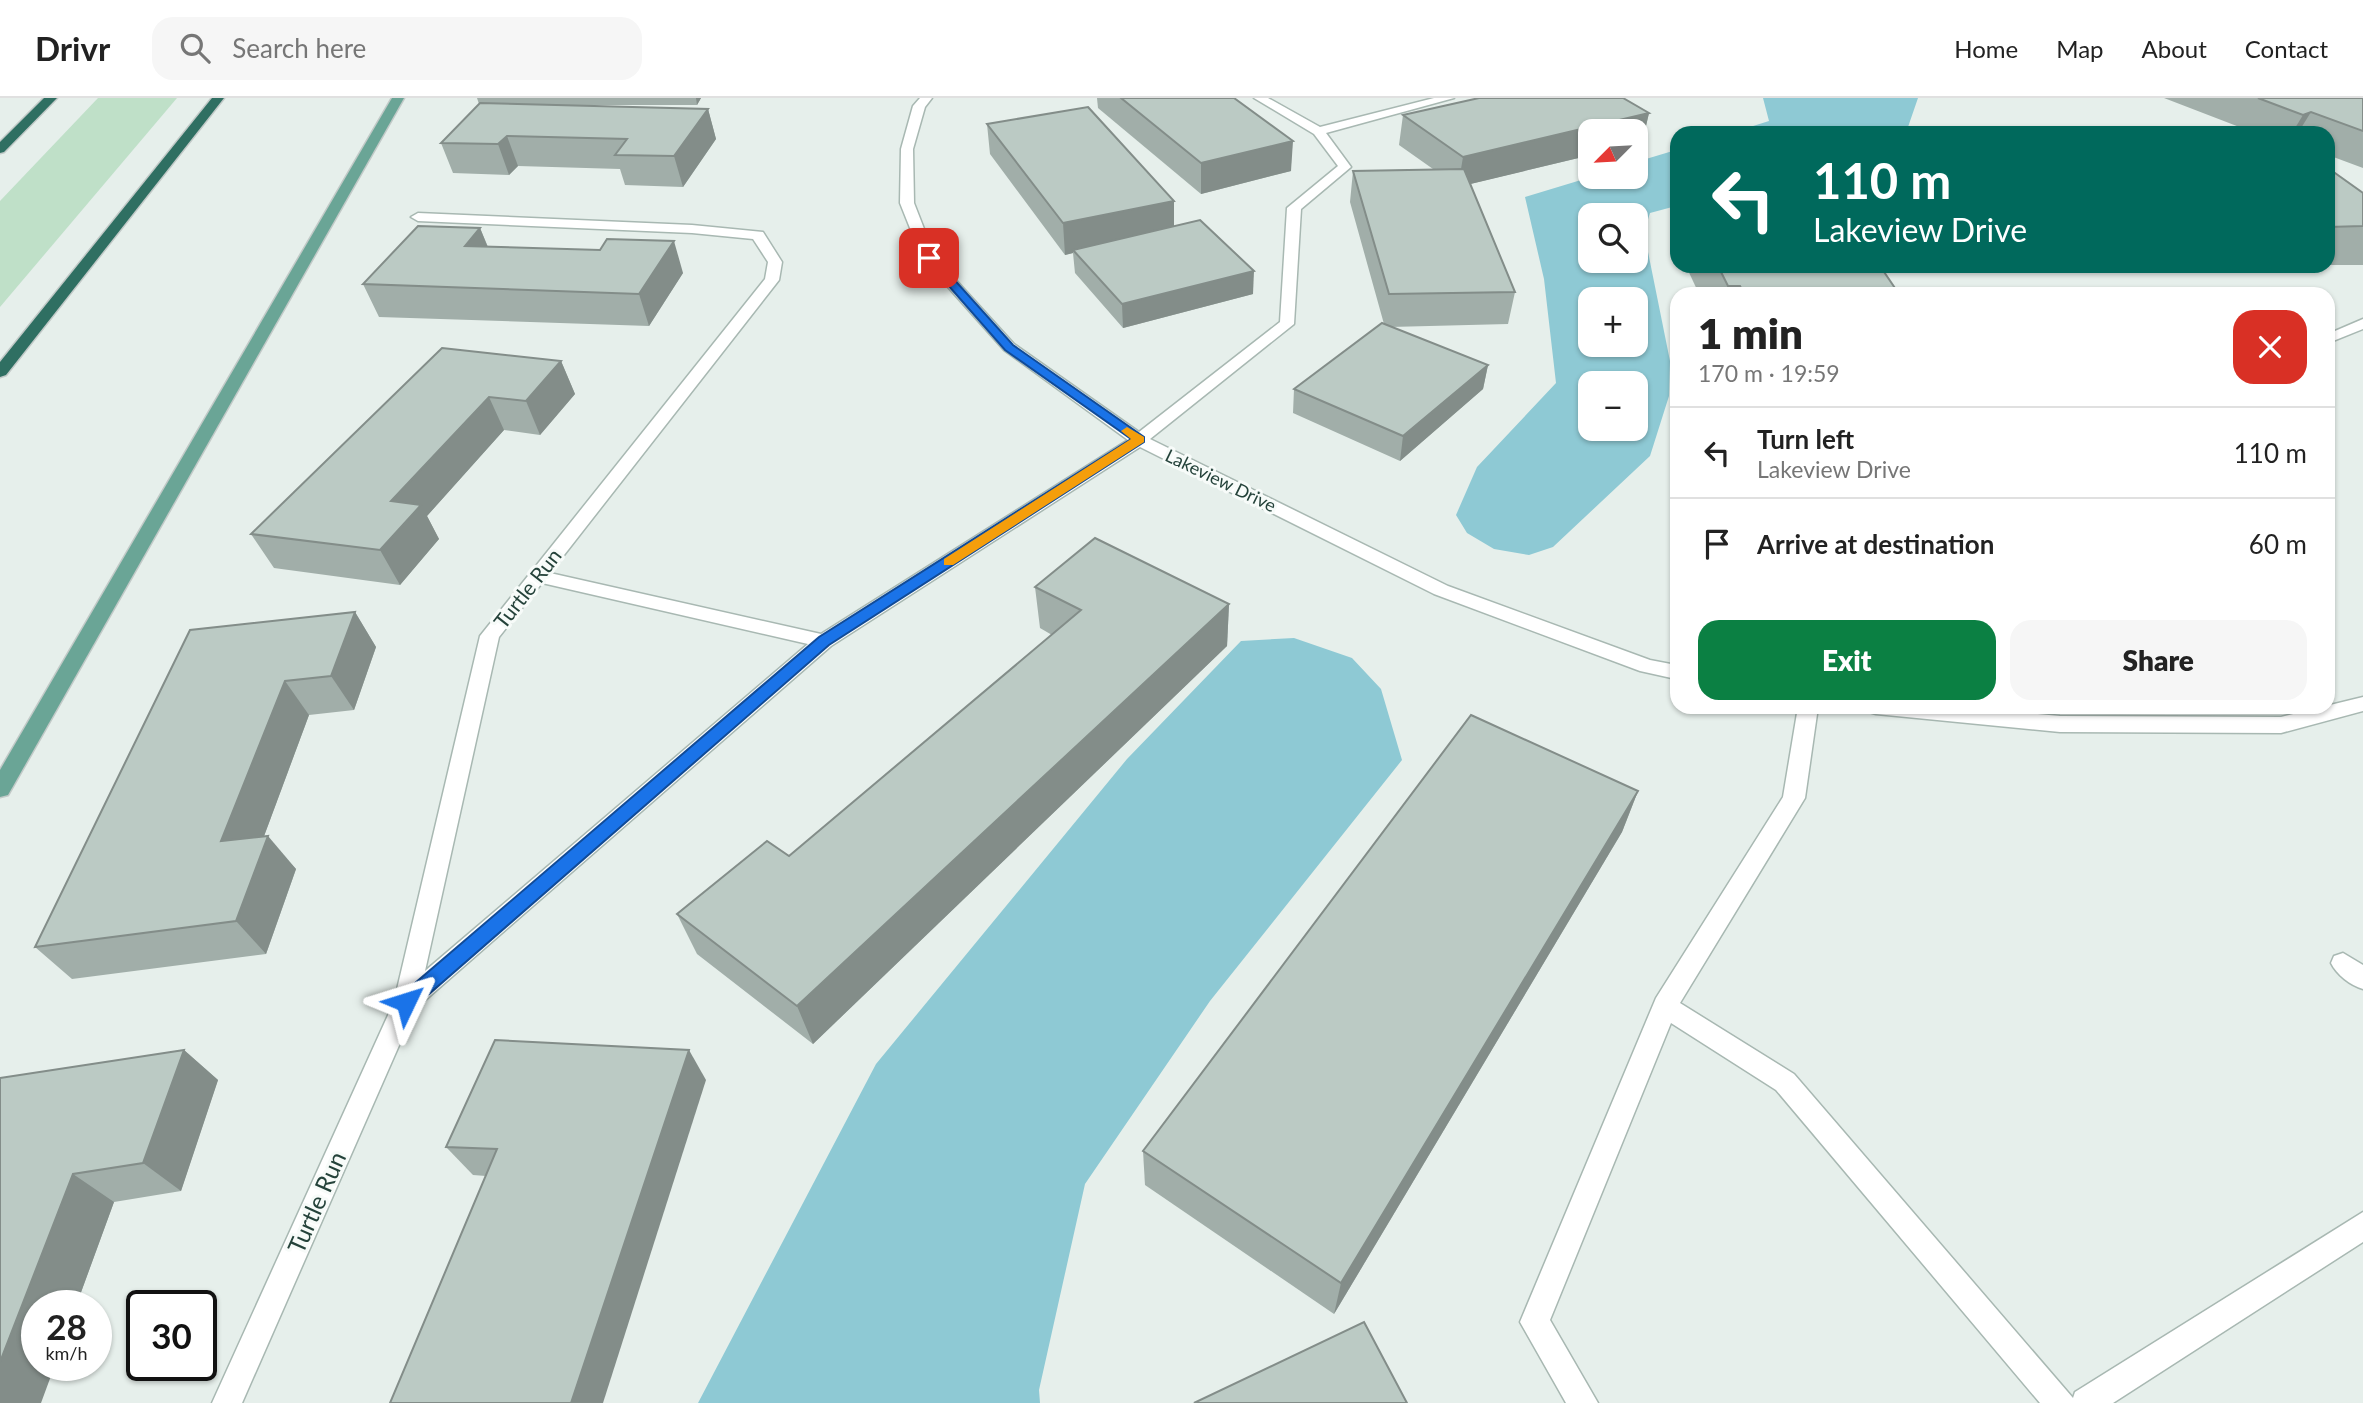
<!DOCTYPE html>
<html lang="en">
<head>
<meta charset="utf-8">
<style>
  :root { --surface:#fff; --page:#f6f6f6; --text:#222; --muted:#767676; --line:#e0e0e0; --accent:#0b8043 }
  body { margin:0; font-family:Lato,sans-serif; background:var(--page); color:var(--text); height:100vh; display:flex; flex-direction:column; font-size:26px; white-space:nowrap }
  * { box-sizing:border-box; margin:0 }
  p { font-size:23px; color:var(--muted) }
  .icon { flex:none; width:38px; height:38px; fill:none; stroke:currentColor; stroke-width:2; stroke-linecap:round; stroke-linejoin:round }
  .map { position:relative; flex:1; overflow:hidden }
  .panel { position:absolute; left:1670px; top:189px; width:665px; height:427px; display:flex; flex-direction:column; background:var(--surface); border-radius:21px; box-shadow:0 2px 5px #0004 }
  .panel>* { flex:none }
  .banner { position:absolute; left:1670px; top:28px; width:665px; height:147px; border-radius:21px; box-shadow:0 2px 5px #0004; background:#00695c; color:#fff; overflow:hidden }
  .needle { width:46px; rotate:246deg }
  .tools { position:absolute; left:1578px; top:21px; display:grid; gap:14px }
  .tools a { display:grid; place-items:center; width:70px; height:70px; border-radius:14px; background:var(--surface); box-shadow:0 2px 5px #0004; font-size:35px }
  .speed { position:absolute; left:21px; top:1192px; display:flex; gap:14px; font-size:35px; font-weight:700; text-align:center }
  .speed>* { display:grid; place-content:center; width:91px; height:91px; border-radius:50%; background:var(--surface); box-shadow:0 2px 5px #0004; line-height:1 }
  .speed small { font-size:18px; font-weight:400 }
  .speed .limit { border:4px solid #111; border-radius:10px; background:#fff; color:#111 }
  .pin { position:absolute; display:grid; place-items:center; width:60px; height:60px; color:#fff; margin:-30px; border-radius:14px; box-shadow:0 4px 10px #0006 }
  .me { position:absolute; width:77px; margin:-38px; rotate:49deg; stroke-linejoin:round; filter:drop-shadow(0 0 5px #0008) }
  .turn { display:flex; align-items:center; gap:24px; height:147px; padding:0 28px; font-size:32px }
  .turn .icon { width:91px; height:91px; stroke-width:2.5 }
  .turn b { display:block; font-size:49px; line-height:60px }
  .round { display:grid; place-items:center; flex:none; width:74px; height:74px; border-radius:21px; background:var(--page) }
  .summary { display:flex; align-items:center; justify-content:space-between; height:119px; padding:0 28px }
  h1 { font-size:42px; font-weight:800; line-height:52px }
  .primary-button { display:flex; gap:14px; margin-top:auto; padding:14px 28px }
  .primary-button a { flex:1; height:80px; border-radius:21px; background:var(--accent); color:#fff; font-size:28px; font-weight:800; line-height:80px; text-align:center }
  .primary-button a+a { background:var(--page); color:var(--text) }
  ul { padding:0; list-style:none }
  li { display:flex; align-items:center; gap:21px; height:91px; padding:0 28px; border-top:2px solid var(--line) }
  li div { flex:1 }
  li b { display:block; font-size:26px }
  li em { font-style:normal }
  header { display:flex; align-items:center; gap:42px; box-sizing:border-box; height:98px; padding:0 35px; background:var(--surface); border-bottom:2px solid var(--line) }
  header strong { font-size:33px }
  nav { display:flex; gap:38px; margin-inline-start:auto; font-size:24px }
  .search { width:490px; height:63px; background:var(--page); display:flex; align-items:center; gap:18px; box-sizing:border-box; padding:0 24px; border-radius:21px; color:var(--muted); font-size:26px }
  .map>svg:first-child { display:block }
</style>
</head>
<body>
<header>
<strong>Drivr</strong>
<div class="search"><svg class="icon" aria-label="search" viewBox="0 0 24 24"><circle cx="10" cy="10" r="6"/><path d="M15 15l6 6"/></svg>Search here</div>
<nav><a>Home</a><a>Map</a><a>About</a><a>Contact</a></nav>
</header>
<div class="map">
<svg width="2363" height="1305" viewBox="0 0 2363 1305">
  <rect width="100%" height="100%" fill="#e6efeb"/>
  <polygon fill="#bfe0c8" points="98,0 177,0 0,209 0,103"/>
  <g fill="#8ec9d4" fill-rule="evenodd">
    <polygon points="1763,0 1918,0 1908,29 1903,35 1731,35 1769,23"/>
    <path d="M1676,52V108L1650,115L1644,134L1670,263L1669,298L1650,358L1553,449L1529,457L1494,451L1467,435L1456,417L1477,369L1556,285L1544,181L1525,99L1591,79H1636V64ZM1591,117H1636V163H1591ZM1591,201H1636V247H1591ZM1591,285H1636V331H1591Z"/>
    <polygon points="1294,540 1352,560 1381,591 1402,662 1210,903 1085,1086 1039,1292 1040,1305 698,1305 876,966 1127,661 1241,543"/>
  </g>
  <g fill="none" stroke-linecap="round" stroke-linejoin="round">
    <g stroke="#a8b8b2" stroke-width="3">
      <g id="minor">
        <path d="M920,0H932L925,9L913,51L914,105L935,159L1014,246L1139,334L1280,224L1287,110L1338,68L1314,36L1254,0H1268L1320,29L1434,0H1454L1326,35L1351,69L1301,111L1294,226L1150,341L1448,488L1650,562L1676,567V581L1640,573L1434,496L1140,349L831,548L415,911L242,1305H212L394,904L480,538L765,181L768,164L753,141L692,135L418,123L411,119L418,115L692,127L763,134L782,164L779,182L550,475L821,536L1128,342L1004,252L922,160L900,105L901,51L913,8ZM542,485L808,546L425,873L499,539Z"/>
        <polygon points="2363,221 2363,231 2328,245 2328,236"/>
        <polygon points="2363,599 2363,613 2281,635 2060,634 1876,616 1869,614 1866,609 1956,609 2060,618 2281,619"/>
        <polygon points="1798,609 1818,609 1805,700 1680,905 1794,976 2073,1300 2075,1294 2363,1114 2363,1144 2113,1305 2040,1305 1776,992 1671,925 1550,1222 1598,1305 1566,1305 1520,1224 1656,900 1783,699"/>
        <path d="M2343,855L2363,867V891C2350,887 2337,877 2331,865L2334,858Z"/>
      </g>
    </g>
    <g stroke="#c2cac8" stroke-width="3">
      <polygon id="major" points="392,0 404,0 8,697 0,699 0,672"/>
    </g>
    <g stroke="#c2cac8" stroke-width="3">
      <g id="highway">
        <polygon points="44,0 57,0 4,54 0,55 0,44"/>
        <polygon points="212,0 224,0 6,277 0,279 0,264"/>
      </g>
    </g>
    <use href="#minor" fill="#fff" fill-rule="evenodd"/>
    <use href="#major" fill="#6aa596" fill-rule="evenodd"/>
    <use href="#highway" fill="#2f6f62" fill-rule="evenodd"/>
  </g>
  <g fill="#a1aea9">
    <polygon points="477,0 701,0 697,7 533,7 708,11 716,41 683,89 625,87 620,71 518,68 509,77 453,75 441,45 479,6"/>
    <polygon points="1097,0 1234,0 1291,73 1201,96 1098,10"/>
    <polygon points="1479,0 1623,0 1649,15 1642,45 1636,46 1636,33 1591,33 1591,57 1470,86 1515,194 1508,226 1390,229 1488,267 1483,291 1400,363 1293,315 1294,291 1382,225 1384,226 1350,104 1353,73 1433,71 1399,47 1403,17"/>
    <polygon points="2164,0 2363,0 2363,70 2328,57 2328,35 2255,35"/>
    <polygon points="987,26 1174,128 1253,196 1123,230 1075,175 1073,155 1065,157 990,56"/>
    <polygon points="2328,70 2363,95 2363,167 2328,167"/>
    <polygon points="480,130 488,149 600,152 683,175 649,228 379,219 363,186"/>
    <polygon points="1686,168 1880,168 1899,196 1699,196"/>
    <polygon points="2158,168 2290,168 2161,171"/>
    <polygon points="442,250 561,263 575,296 540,337 504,332 427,418 439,441 400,487 274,470 251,436"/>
    <polygon points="1035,489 1229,506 1227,548 813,946 697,856 677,816 789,758 1052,537 1040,530"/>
    <polygon points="355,514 376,549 354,612 309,617 264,738 296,771 266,856 72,881 35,849 190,532"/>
    <polygon points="1638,693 1622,734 1334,1216 1145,1087 1143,1053"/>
    <polygon points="184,952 218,982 181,1093 114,1104 76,1208 0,980"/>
    <polygon points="706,982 486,1078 473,1077 446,1049"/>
  </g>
  <g fill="#838d89">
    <polygon points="696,0 701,0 697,7"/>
    <polygon points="708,11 716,41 683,89 674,58"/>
    <polygon points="2311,14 2298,35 2292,35 2303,17"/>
    <polygon points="1649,15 1642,45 1636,46 1636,33 1591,33 1591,57 1458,89 1463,59"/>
    <polygon points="507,38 518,68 509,77 498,46"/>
    <polygon points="1293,43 1291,73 1201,96 1201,65"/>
    <polygon points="1174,103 1174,135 1073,152 1073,155 1065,157 1063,125"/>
    <polygon points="480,130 493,162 465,148"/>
    <polygon points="674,143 683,175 649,228 639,196"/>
    <polygon points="1254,173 1253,196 1123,230 1122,206"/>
    <polygon points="561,263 575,296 540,337 526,303"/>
    <polygon points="1488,267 1483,291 1400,363 1403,338"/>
    <polygon points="489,299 504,332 427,418 439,441 400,487 380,452 391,403"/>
    <polygon points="1229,506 1227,548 813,946 797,908"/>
    <polygon points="355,514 376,549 354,612 331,578"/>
    <polygon points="285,583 309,617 250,776 221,743"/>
    <polygon points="1638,693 1622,734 1334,1216 1341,1185"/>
    <polygon points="268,738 296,771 266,856 236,823"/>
    <polygon points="184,952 218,982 181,1093 143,1065"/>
    <polygon points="689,952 706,982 603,1305 571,1305"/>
    <polygon points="73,1076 114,1104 76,1208 37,1208 37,1267 55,1267 41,1305 0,1305 0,1264"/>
  </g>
  <g fill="#bbcac4" stroke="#838d89" stroke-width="2">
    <polygon points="1121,0 1234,0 1293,43 1201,65"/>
    <polygon points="1479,0 1623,0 1649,15 1463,59 1403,17"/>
    <polygon points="2258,0 2363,0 2363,33 2311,14 2303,17"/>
    <polygon points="480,5 708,11 674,58 615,57 627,41 507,38 498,46 441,45"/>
    <polygon points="1088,9 1174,103 1063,125 987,26"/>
    <polygon points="2328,70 2363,95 2363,128 2328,129"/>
    <polygon points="1464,71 1515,194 1389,196 1353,73"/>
    <polygon points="1200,122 1254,173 1122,206 1073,152"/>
    <polygon points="418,128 480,130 465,148 600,152 607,141 674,143 639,196 363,186"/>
    <polygon points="1718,168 1880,168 1899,196 1744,196 1740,188 1728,188"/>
    <polygon points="1382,225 1488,267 1403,338 1294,291"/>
    <polygon points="442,250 561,263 526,303 489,299 391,403 421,407 380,452 251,436"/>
    <polygon points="1095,440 1229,506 797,908 677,816 767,743 789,758 1081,512 1035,489"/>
    <polygon points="355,514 331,578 285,583 221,743 268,738 236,823 35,849 190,532"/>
    <polygon points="1471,617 1638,693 1341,1185 1143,1053"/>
    <polygon points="495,942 689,952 571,1305 390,1305 497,1051 446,1049"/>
    <polygon points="184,952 143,1065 73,1076 0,1264 0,980"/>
    <polygon points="1364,1224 1407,1305 1194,1305"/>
  </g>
  <polygon fill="#1a73e8" stroke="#114b97" stroke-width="2" points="929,157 933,158 1013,247 1144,339 1144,344 829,547 413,910 406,912 400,910 397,904 400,898 819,539 1131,341 1005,252 926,162 926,158"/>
  <polygon fill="#f59e0b" points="1127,329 1144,339 1144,344 953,467 944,467 944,461 1131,341 1121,333"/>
  <g text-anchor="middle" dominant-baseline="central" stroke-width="6" stroke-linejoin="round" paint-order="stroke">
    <g font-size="18" fill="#24423a" stroke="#f7fbf9">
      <text transform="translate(1221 382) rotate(26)">Lakeview Drive</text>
    </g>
    <g font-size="21" fill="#24423a" stroke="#f7fbf9">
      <text transform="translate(527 490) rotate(-52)">Turtle Run</text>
    </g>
    <g font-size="24" fill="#24423a" stroke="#f7fbf9">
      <text transform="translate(316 1104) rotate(-66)">Turtle Run</text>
    </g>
  </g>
</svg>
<div class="tools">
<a><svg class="needle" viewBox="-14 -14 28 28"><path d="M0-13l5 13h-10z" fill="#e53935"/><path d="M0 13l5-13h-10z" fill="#767676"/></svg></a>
<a><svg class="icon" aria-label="search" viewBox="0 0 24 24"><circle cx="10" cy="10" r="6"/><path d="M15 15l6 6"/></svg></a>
<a>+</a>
<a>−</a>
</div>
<div class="speed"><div>28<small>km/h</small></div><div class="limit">30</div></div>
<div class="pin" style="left:929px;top:160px;background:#d93025"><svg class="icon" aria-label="arrive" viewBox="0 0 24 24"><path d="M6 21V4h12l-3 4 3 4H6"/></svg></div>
<svg class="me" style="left:406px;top:904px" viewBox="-20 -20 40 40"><path d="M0-17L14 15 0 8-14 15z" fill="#1a73e8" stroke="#fff" stroke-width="4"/></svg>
<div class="banner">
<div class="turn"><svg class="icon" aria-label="left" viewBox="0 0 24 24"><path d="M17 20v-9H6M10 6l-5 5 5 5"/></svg><div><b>110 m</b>Lakeview Drive</div></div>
</div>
<section class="panel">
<div class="summary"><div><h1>1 min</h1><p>170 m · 19:59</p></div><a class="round" style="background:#d93025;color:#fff"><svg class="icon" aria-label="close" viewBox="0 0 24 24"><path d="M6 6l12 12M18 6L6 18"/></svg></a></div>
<ul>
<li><svg class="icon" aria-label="left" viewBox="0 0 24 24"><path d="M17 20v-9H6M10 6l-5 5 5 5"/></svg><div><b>Turn left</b><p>Lakeview Drive</p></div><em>110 m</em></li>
<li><svg class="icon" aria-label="arrive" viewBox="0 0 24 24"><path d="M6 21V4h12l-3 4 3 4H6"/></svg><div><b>Arrive at destination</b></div><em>60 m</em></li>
</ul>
<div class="primary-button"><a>Exit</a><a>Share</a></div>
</section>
</div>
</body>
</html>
